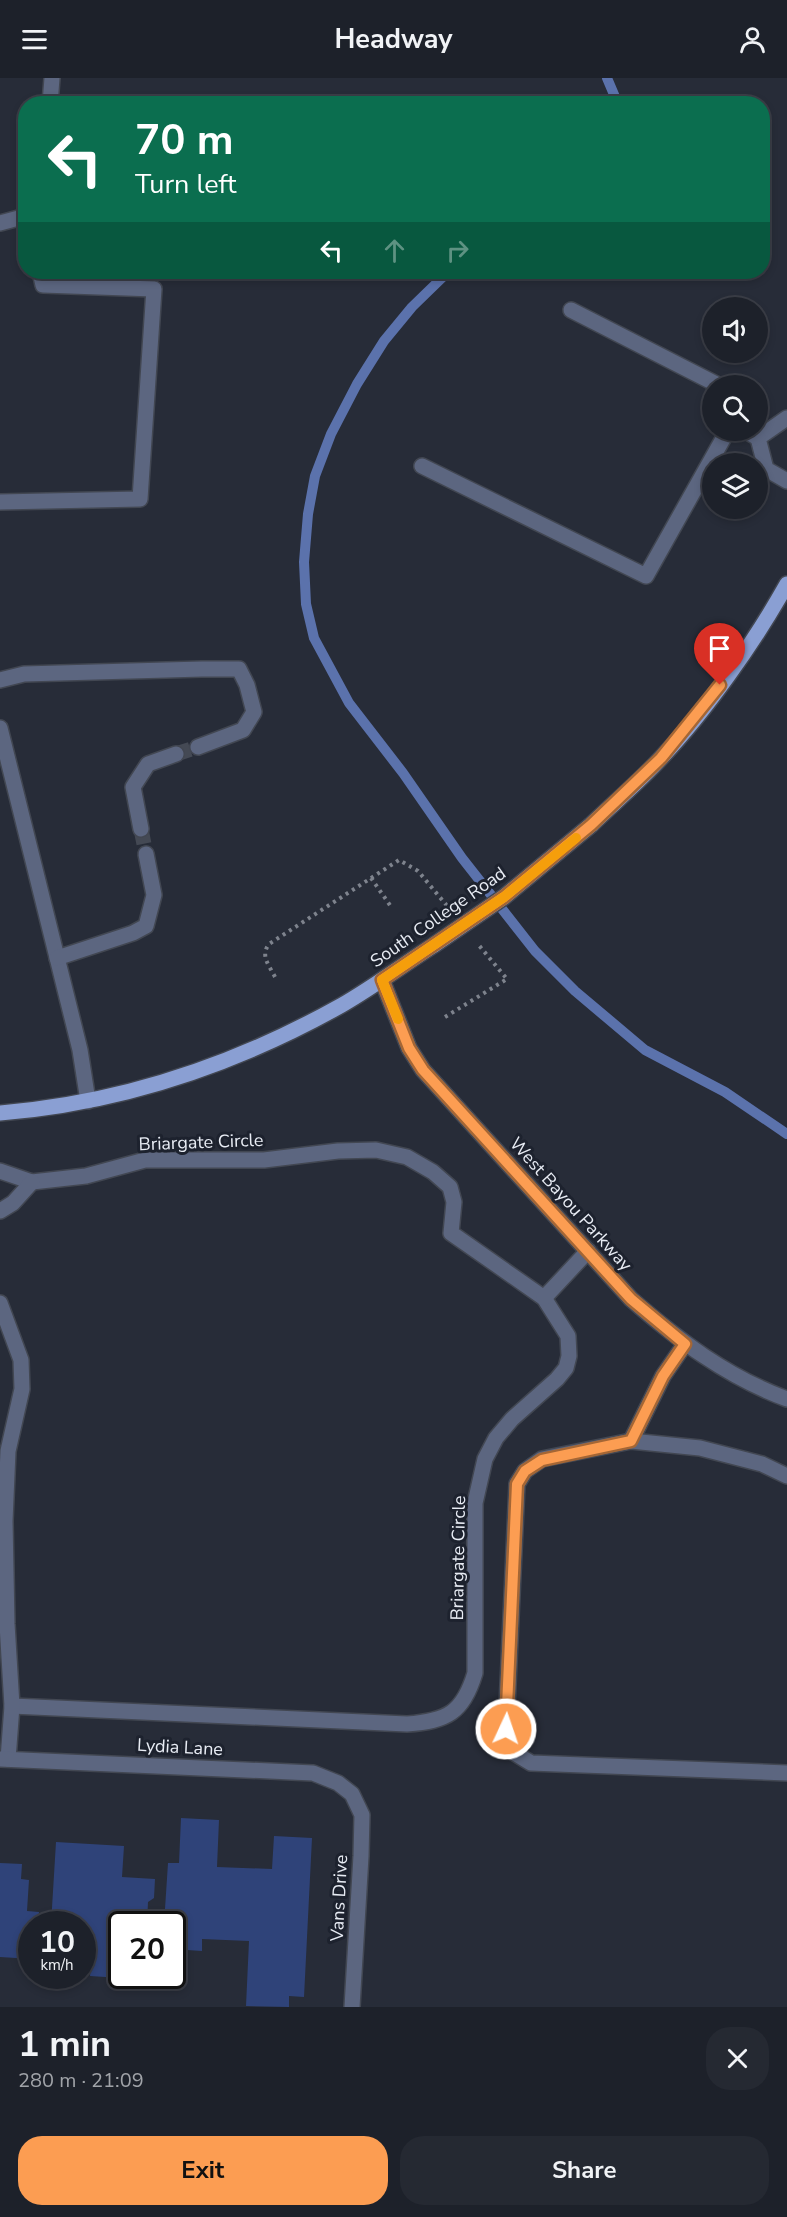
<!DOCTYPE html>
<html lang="en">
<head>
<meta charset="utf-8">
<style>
  :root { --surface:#1d212a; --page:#252932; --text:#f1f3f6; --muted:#a0a3a8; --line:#3b3e47; --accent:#fc9d52 }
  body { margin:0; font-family:"Nunito Sans",sans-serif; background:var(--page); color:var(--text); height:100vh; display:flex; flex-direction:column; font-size:22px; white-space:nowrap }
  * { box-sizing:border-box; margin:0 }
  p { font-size:20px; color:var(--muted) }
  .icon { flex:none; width:33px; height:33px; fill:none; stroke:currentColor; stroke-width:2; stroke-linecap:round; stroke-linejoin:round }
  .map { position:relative; height:1929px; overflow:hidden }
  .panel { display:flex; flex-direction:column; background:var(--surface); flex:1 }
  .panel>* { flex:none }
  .top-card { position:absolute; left:18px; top:18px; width:752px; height:183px; border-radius:24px; box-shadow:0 3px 9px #0003,0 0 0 2px var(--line); background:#0b6e4f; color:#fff; overflow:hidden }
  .controls { position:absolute; left:702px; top:219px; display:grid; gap:12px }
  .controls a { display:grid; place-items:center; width:66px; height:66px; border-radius:50%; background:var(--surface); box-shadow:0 3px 9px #0003,0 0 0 2px var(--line); font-size:30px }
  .speed { position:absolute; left:18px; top:1833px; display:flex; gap:12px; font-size:30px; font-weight:700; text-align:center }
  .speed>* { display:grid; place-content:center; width:78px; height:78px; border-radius:50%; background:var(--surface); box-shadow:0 3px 9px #0003,0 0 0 2px var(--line); line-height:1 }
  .speed small { font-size:15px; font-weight:400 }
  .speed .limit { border:3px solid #111; border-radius:9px; background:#fff; color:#111 }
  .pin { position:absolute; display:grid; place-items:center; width:51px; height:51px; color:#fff; margin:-62px -26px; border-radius:50% 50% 50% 0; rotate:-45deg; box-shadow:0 0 6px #0007 }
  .pin .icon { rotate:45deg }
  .me { position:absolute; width:66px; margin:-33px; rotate:3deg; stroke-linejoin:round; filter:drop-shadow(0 0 4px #0008) }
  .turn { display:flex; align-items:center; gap:21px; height:126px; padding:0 18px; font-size:27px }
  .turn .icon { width:78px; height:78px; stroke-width:2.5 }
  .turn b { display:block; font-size:42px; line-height:51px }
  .lanes { display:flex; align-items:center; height:57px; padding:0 18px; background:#0003; justify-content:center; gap:30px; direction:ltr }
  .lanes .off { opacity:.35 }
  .round { display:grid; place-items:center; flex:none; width:63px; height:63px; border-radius:24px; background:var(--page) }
  .headline { display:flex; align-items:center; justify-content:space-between; height:102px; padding:0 18px }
  h1 { font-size:36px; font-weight:700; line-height:45px }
  .action { display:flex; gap:12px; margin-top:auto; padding:12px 18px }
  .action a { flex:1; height:69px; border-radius:24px; background:var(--accent); color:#111; font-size:24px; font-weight:700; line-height:69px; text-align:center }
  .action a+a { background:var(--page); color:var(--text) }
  header { display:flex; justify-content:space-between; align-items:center; height:78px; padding:0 18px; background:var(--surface); font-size:27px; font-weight:700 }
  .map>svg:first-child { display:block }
</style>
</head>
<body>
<header><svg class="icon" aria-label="menu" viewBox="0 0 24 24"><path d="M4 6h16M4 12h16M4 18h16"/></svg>Headway<svg class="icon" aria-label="person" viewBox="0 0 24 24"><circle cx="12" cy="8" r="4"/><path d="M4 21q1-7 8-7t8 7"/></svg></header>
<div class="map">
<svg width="787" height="1929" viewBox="0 0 787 1929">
  <rect width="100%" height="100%" fill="#272c38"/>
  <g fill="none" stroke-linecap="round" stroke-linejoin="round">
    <g stroke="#5b72ac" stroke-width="10">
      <polyline points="607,0 618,26"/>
      <polyline points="448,194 412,229 384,263 357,306 331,356 315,398 308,436 304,484 306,526 314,560 349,625 403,695 462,780 535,873 575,913 645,972 725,1014 787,1056"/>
    </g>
  </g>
  <g fill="#2f4379">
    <polygon points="181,1740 219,1742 217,1789 272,1791 274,1758 312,1760 304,1919 289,1918 289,1929 246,1928 249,1863 202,1861 202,1873 172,1871 172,1846 164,1846 168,1785 179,1785"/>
    <polygon points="56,1764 124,1768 122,1799 155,1801 154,1820 148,1824 147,1846 122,1846 122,1898 151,1898 151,1902 90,1898 93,1853 82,1852 82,1846 51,1846"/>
    <polygon points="0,1785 22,1786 21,1801 29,1802 27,1833 39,1834 38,1846 32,1846 32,1881 0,1879"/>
  </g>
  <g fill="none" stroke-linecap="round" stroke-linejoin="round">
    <g stroke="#444954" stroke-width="15" stroke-dasharray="15 8" stroke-linecap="butt">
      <polyline points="176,676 198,669"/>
      <polyline points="141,751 146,776"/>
    </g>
    <g stroke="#424752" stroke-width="18">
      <g id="minor">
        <polyline points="50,26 52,0"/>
        <polyline points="0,145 26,138"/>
        <polyline points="571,232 720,308"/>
        <polyline points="787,340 758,360 766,391 787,403"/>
        <polyline points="744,352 758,360"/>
        <polyline points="422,388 646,498 728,352"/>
        <polyline points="0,424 140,421 154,211 43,207 40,194"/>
        <polyline points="0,602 24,596 202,591 239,591 247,607 254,634 243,652 198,669"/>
        <polyline points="0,650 80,972 88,1023"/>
        <polyline points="141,751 133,709 148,686 176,676"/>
        <polyline points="57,880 133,855 146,848 154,817 146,776"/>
        <path d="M382,902L409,970L423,992L631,1221C678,1262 727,1299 787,1321"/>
        <path d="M0,1093L32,1104L86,1098L145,1082H264L338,1073L376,1072L407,1079L433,1094L450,1109L454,1124L451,1155L544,1220L568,1258L569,1278L566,1290L557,1301L512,1341L496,1360L485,1381L475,1425V1595C463,1635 447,1643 407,1646L12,1628"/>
        <polyline points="0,1133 13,1125 32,1104"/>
        <polyline points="544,1220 588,1173"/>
        <polyline points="0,1225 21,1282 22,1311 8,1373 5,1443 7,1546 12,1628 8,1681"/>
        <polyline points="631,1363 663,1298 685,1266"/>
        <polyline points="787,1398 762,1386 700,1370 631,1363 542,1381 525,1393 517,1406 506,1651 513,1674 531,1685 787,1695"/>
        <polyline points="0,1681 313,1695 338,1705 352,1716 362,1737 361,1778 352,1929"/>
      </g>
    </g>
    <g stroke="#424752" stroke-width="18">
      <g id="major">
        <path d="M591,747C614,725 639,704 661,680C706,633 755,563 787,506"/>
        <path d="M0,1035C122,1025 235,987 342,927C373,909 403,887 434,867"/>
      </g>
    </g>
    <g stroke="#7e838d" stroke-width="4" stroke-dasharray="3 4.5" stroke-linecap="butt">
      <polyline points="371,800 392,830"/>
      <path d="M275,899C269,887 260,878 269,866L399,782L418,793L448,829"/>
      <polyline points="445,939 507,901 477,865"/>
    </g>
    <use href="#minor" stroke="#5c6680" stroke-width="15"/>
    <use href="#major" stroke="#8a9fd3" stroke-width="15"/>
    <g stroke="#424752" stroke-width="18" stroke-linecap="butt">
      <polyline id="major-bridge" points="434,867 504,819 591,747"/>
    </g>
    <use href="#major-bridge" stroke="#8a9fd3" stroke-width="15"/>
  </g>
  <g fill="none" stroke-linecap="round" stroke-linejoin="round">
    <g stroke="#a46635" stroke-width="15">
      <polyline id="route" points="506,1651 517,1406 525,1393 542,1382 631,1363 663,1298 685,1266 631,1221 423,992 409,970 382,902 504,819 591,747 661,680 720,607"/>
    </g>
    <use href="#route" stroke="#fc9d52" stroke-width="10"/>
    <polyline stroke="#f59e0b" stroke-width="10" points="398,941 382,902 504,819 576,760"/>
  </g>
  <g text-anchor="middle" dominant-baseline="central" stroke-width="6" stroke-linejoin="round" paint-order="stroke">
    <g font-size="18" fill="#e8ecf4" stroke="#1d222e">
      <text transform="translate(438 839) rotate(-35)">South College Road</text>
      <text transform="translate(201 1064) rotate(-2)">Briargate Circle</text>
      <text transform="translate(571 1126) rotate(48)">West Bayou Parkway</text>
      <text transform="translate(458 1480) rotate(-89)">Briargate Circle</text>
      <text transform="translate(180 1669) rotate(3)">Lydia Lane</text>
      <text transform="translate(339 1820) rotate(-87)">Vans Drive</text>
    </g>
  </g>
</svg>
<div class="controls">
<a><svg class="icon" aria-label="sound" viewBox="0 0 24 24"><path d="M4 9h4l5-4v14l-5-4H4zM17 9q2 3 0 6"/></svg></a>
<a><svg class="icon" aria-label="search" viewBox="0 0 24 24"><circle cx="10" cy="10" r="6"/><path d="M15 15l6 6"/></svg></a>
<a><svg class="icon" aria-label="layers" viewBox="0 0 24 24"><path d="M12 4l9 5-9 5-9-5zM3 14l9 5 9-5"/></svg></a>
</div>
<div class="speed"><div>10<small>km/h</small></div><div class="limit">20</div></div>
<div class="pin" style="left:720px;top:607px;background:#d93025"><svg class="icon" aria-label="arrive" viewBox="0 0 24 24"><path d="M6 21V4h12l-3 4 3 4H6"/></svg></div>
<svg class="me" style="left:506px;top:1651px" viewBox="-20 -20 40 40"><circle r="17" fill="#fc9d52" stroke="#fff" stroke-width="3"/><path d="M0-11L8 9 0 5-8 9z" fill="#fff"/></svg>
<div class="top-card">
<div class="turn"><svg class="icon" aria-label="left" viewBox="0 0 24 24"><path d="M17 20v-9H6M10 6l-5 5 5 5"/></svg><div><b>70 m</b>Turn left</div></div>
<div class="lanes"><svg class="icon" aria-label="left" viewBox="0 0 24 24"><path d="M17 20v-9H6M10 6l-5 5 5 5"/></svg><svg class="icon off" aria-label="ahead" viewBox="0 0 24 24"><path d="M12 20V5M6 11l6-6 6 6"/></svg><svg class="icon off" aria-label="right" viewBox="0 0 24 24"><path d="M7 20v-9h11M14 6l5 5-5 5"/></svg></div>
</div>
</div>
<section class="panel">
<div class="headline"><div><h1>1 min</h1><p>280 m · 21:09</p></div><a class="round"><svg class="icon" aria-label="close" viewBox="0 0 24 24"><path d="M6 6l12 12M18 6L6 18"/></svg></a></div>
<div class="action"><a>Exit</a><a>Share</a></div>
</section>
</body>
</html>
